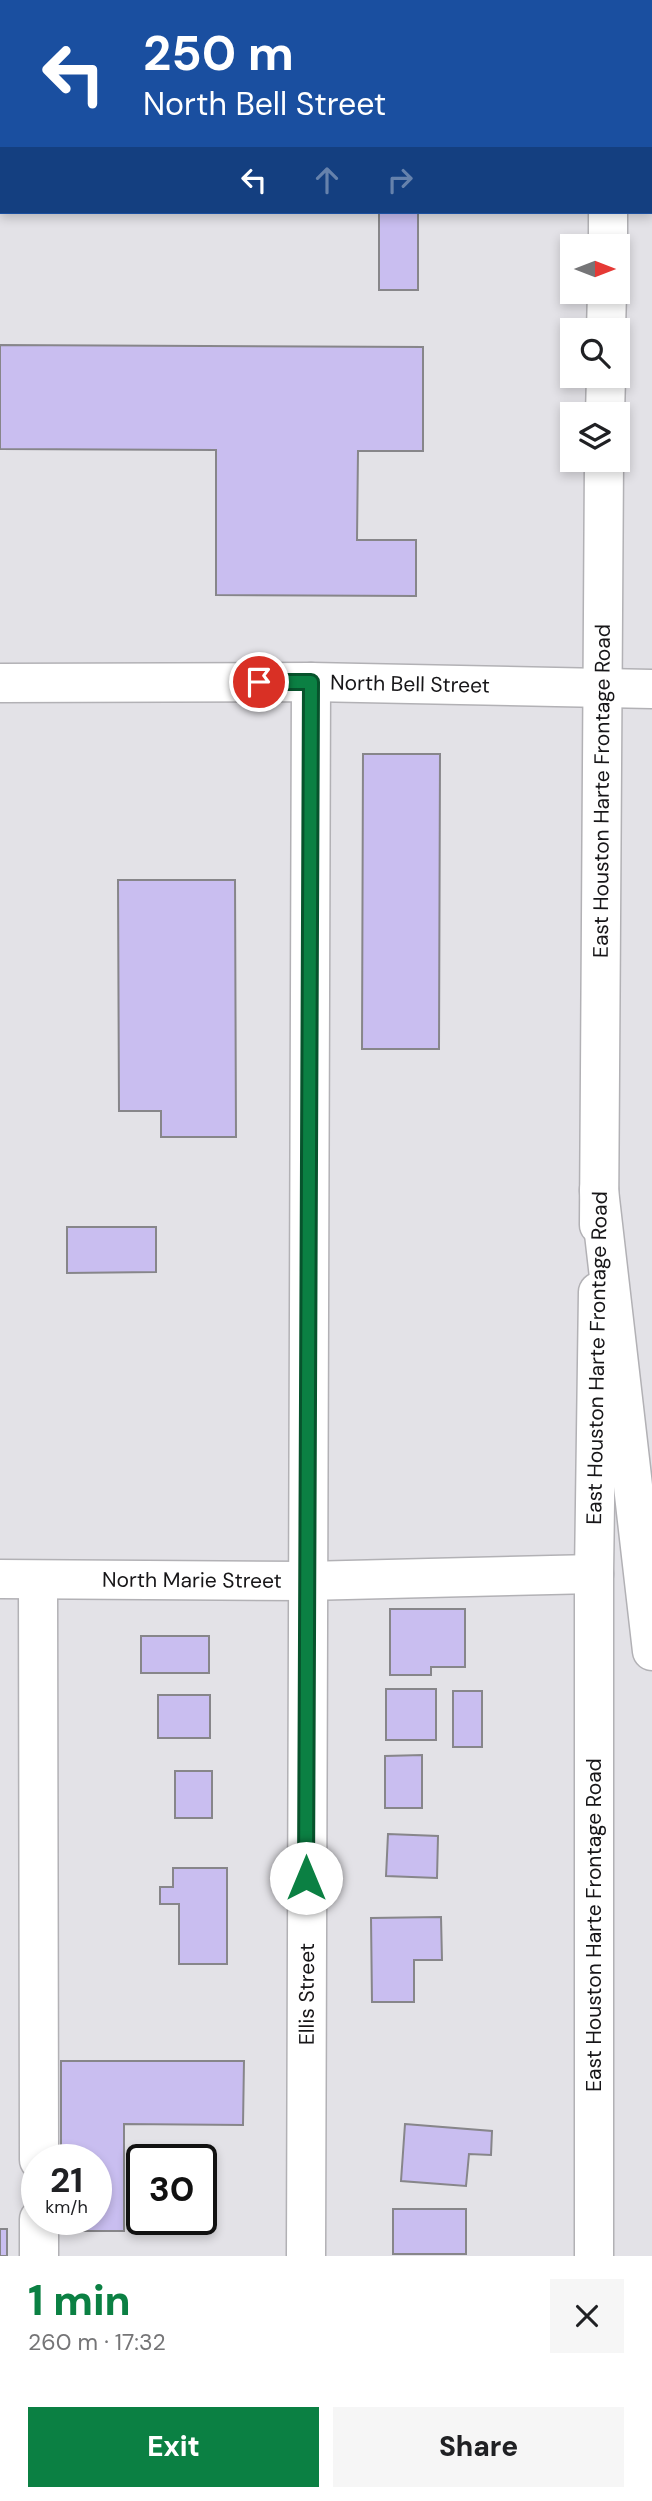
<!DOCTYPE html>
<html lang="en">
<head>
<meta charset="utf-8">
<style>
  :root { --surface:#fff; --page:#f6f6f6; --text:#202124; --muted:#757577; --accent:#0b8043 }
  body { margin:0; font-family:"DM Sans",sans-serif; background:var(--page); color:var(--text); height:100vh; display:flex; flex-direction:column; font-size:26px; white-space:nowrap }
  * { box-sizing:border-box; margin:0 }
  p { font-size:23px; color:var(--muted) }
  .icon { flex:none; width:38px; height:38px; fill:none; stroke:currentColor; stroke-width:2; stroke-linecap:round; stroke-linejoin:round }
  .map { position:relative; height:2256px; overflow:hidden }
  .panel { display:flex; flex-direction:column; background:var(--surface); flex:1 }
  .panel>* { flex:none }
  .top-card { position:absolute; left:0px; top:0px; width:653px; height:214px; box-shadow:0 4px 10px #0003; background:#1a4fa0; color:#fff; overflow:hidden }
  .needle { width:46px; rotate:90deg }
  .buttons { position:absolute; left:560px; top:234px; display:grid; gap:14px }
  .buttons a { display:grid; place-items:center; width:70px; height:70px; border-radius:0px; background:var(--surface); box-shadow:0 4px 10px #0003; font-size:35px }
  .speed { position:absolute; left:21px; top:2144px; display:flex; gap:14px; font-size:35px; font-weight:700; text-align:center }
  .speed>* { display:grid; place-content:center; width:91px; height:91px; border-radius:50%; background:var(--surface); box-shadow:0 4px 10px #0003; line-height:1 }
  .speed small { font-size:18px; font-weight:400 }
  .speed .limit { border:4px solid #111; border-radius:10px; background:#fff; color:#111 }
  .pin { position:absolute; display:grid; place-items:center; width:60px; height:60px; color:#fff; margin:-30px; border:4px solid #fff; border-radius:50%; box-shadow:0 2px 7px #0007 }
  .me { position:absolute; width:77px; margin:-38px; rotate:0deg; stroke-linejoin:round; filter:drop-shadow(0 0 5px #0008) }
  .turn { display:flex; align-items:center; gap:24px; height:147px; padding:0 28px; font-size:32px }
  .turn .icon { width:91px; height:91px; stroke-width:2.5 }
  .turn b { display:block; font-size:49px; line-height:60px }
  .lanes { display:flex; align-items:center; height:66px; padding:0 28px; background:#0003; justify-content:center; gap:35px; direction:ltr }
  .lanes .off { opacity:.35 }
  .round { display:grid; place-items:center; flex:none; width:74px; height:74px; border-radius:0px; background:var(--page) }
  .head { display:flex; align-items:center; justify-content:space-between; height:119px; padding:0 28px }
  h1 { font-size:42px; font-weight:800; line-height:52px; color:var(--accent) }
  .action { display:flex; gap:14px; margin-top:auto; padding:14px 28px }
  .action a { flex:1; height:80px; border-radius:0px; background:var(--accent); color:#fff; font-size:28px; font-weight:800; line-height:80px; text-align:center }
  .action a+a { background:var(--page); color:var(--text) }
  .map>svg:first-child { display:block }
</style>
</head>
<body>
<div class="map">
<svg width="652" height="2256" viewBox="0 0 652 2256">
  <rect width="100%" height="100%" fill="#e3e2e7"/>
  <g fill="#c9bef0" stroke="#87868a" stroke-width="2">
    <polygon points="20,0 96,0 20,2"/>
    <rect x="379" y="212" width="39" height="78"/>
    <polygon points="0,345 423,347 423,451 358,451 357,540 416,540 416,596 216,595 216,450 0,449"/>
    <polygon points="363,754 440,754 439,1049 362,1049"/>
    <polygon points="118,880 235,880 236,1137 161,1137 161,1111 119,1111"/>
    <polygon points="67,1227 156,1227 156,1272 67,1273"/>
    <polygon points="390,1609 465,1609 465,1667 431,1667 431,1675 390,1675"/>
    <rect x="141" y="1636" width="68" height="37"/>
    <rect x="386" y="1689" width="50" height="51"/>
    <rect x="453" y="1691" width="29" height="56"/>
    <rect x="158" y="1695" width="52" height="43"/>
    <polygon points="422,1755 422,1808 385,1808 385,1756"/>
    <rect x="175" y="1771" width="37" height="47"/>
    <polygon points="388,1834 438,1836 437,1878 386,1876"/>
    <polygon points="173,1868 227,1868 227,1964 179,1964 179,1904 160,1904 160,1887 173,1887"/>
    <polygon points="441,1917 442,1960 414,1960 414,2002 372,2002 371,1918"/>
    <polygon points="61,2061 244,2061 243,2125 124,2124 124,2231 60,2231 60,2219 96,2219 96,2160 61,2160"/>
    <polygon points="405,2124 492,2131 491,2155 469,2154 466,2186 401,2181"/>
    <rect x="393" y="2209" width="73" height="45"/>
    <rect x="0" y="2229" width="7" height="27"/>
  </g>
  <g fill="none" stroke-linecap="round" stroke-linejoin="round">
    <g stroke="#b2b1b5" stroke-width="41">
      <g id="minor">
        <polyline points="0,97 2,97"/>
        <path id="s1" d="M0,1579L306,1581L594,1574"/>
        <polyline points="38,1580 39,2160"/>
        <polyline points="39,2219 39,2256"/>
        <path id="s2" d="M306,2256L311,682"/>
      </g>
    </g>
    <g stroke="#b2b1b5" stroke-width="41">
      <g id="major">
        <polyline points="608,247 608,212"/>
        <polyline points="606,331 607,292"/>
        <polyline points="605,415 606,376"/>
        <path id="s3" d="M0,683L311,682L652,689"/>
        <path id="s4" d="M599,1225L604,460"/>
        <polyline points="594,2256 594,1574 598,1292"/>
      </g>
    </g>
    <g stroke="#b2b1b5" stroke-width="41">
      <g id="highway">
        <polyline points="625,2 625,0"/>
        <polyline points="599,1190 652,1651"/>
      </g>
    </g>
    <use href="#minor" stroke="#fff" stroke-width="38"/>
    <use href="#major" stroke="#fff" stroke-width="38"/>
    <use href="#highway" stroke="#fff" stroke-width="38"/>
  </g>
  <g fill="none" stroke-linecap="round" stroke-linejoin="round">
    <g stroke="#07532c" stroke-width="18">
      <polyline id="route" points="259,682 311,682 306,1878"/>
    </g>
    <use href="#route" stroke="#0b8043" stroke-width="12"/>
  </g>
  <g text-anchor="middle" dominant-baseline="central" stroke-width="5" stroke-linejoin="round" paint-order="stroke">
    <g font-size="21" fill="#171618" stroke="#fff">
      <text stroke="none"><textPath href="#s3" startOffset="410">North Bell Street</textPath></text>
      <text stroke="none"><textPath href="#s4" startOffset="434">East Houston Harte Frontage Road</textPath></text>
      <text transform="translate(597 1358) rotate(-89)">East Houston Harte Frontage Road</text>
      <text stroke="none"><textPath href="#s1" startOffset="192">North Marie Street</textPath></text>
      <text transform="translate(594 1925) rotate(-90)">East Houston Harte Frontage Road</text>
      <text stroke="none"><textPath href="#s2" startOffset="262">Ellis Street</textPath></text>
    </g>
  </g>
</svg>
<div class="buttons">
<a><svg class="needle" viewBox="-14 -14 28 28"><path d="M0-13l5 13h-10z" fill="#e53935"/><path d="M0 13l5-13h-10z" fill="#757577"/></svg></a>
<a><svg class="icon" aria-label="search" viewBox="0 0 24 24"><circle cx="10" cy="10" r="6"/><path d="M15 15l6 6"/></svg></a>
<a><svg class="icon" aria-label="layers" viewBox="0 0 24 24"><path d="M12 4l9 5-9 5-9-5zM3 14l9 5 9-5"/></svg></a>
</div>
<div class="speed"><div>21<small>km/h</small></div><div class="limit">30</div></div>
<div class="pin" style="left:259px;top:682px;background:#d93025"><svg class="icon" aria-label="arrive" viewBox="0 0 24 24"><path d="M6 21V4h12l-3 4 3 4H6"/></svg></div>
<svg class="me" style="left:306px;top:1878px" viewBox="-20 -20 40 40"><circle r="19" fill="#fff"/><path d="M0-13L10 11 0 6-10 11z" fill="#0b8043"/></svg>
<div class="top-card">
<div class="turn"><svg class="icon" aria-label="left" viewBox="0 0 24 24"><path d="M17 20v-9H6M10 6l-5 5 5 5"/></svg><div><b>250 m</b>North Bell Street</div></div>
<div class="lanes"><svg class="icon" aria-label="left" viewBox="0 0 24 24"><path d="M17 20v-9H6M10 6l-5 5 5 5"/></svg><svg class="icon off" aria-label="ahead" viewBox="0 0 24 24"><path d="M12 20V5M6 11l6-6 6 6"/></svg><svg class="icon off" aria-label="right" viewBox="0 0 24 24"><path d="M7 20v-9h11M14 6l5 5-5 5"/></svg></div>
</div>
</div>
<section class="panel">
<div class="head"><div><h1>1 min</h1><p>260 m · 17:32</p></div><a class="round"><svg class="icon" aria-label="close" viewBox="0 0 24 24"><path d="M6 6l12 12M18 6L6 18"/></svg></a></div>
<div class="action"><a>Exit</a><a>Share</a></div>
</section>
</body>
</html>
